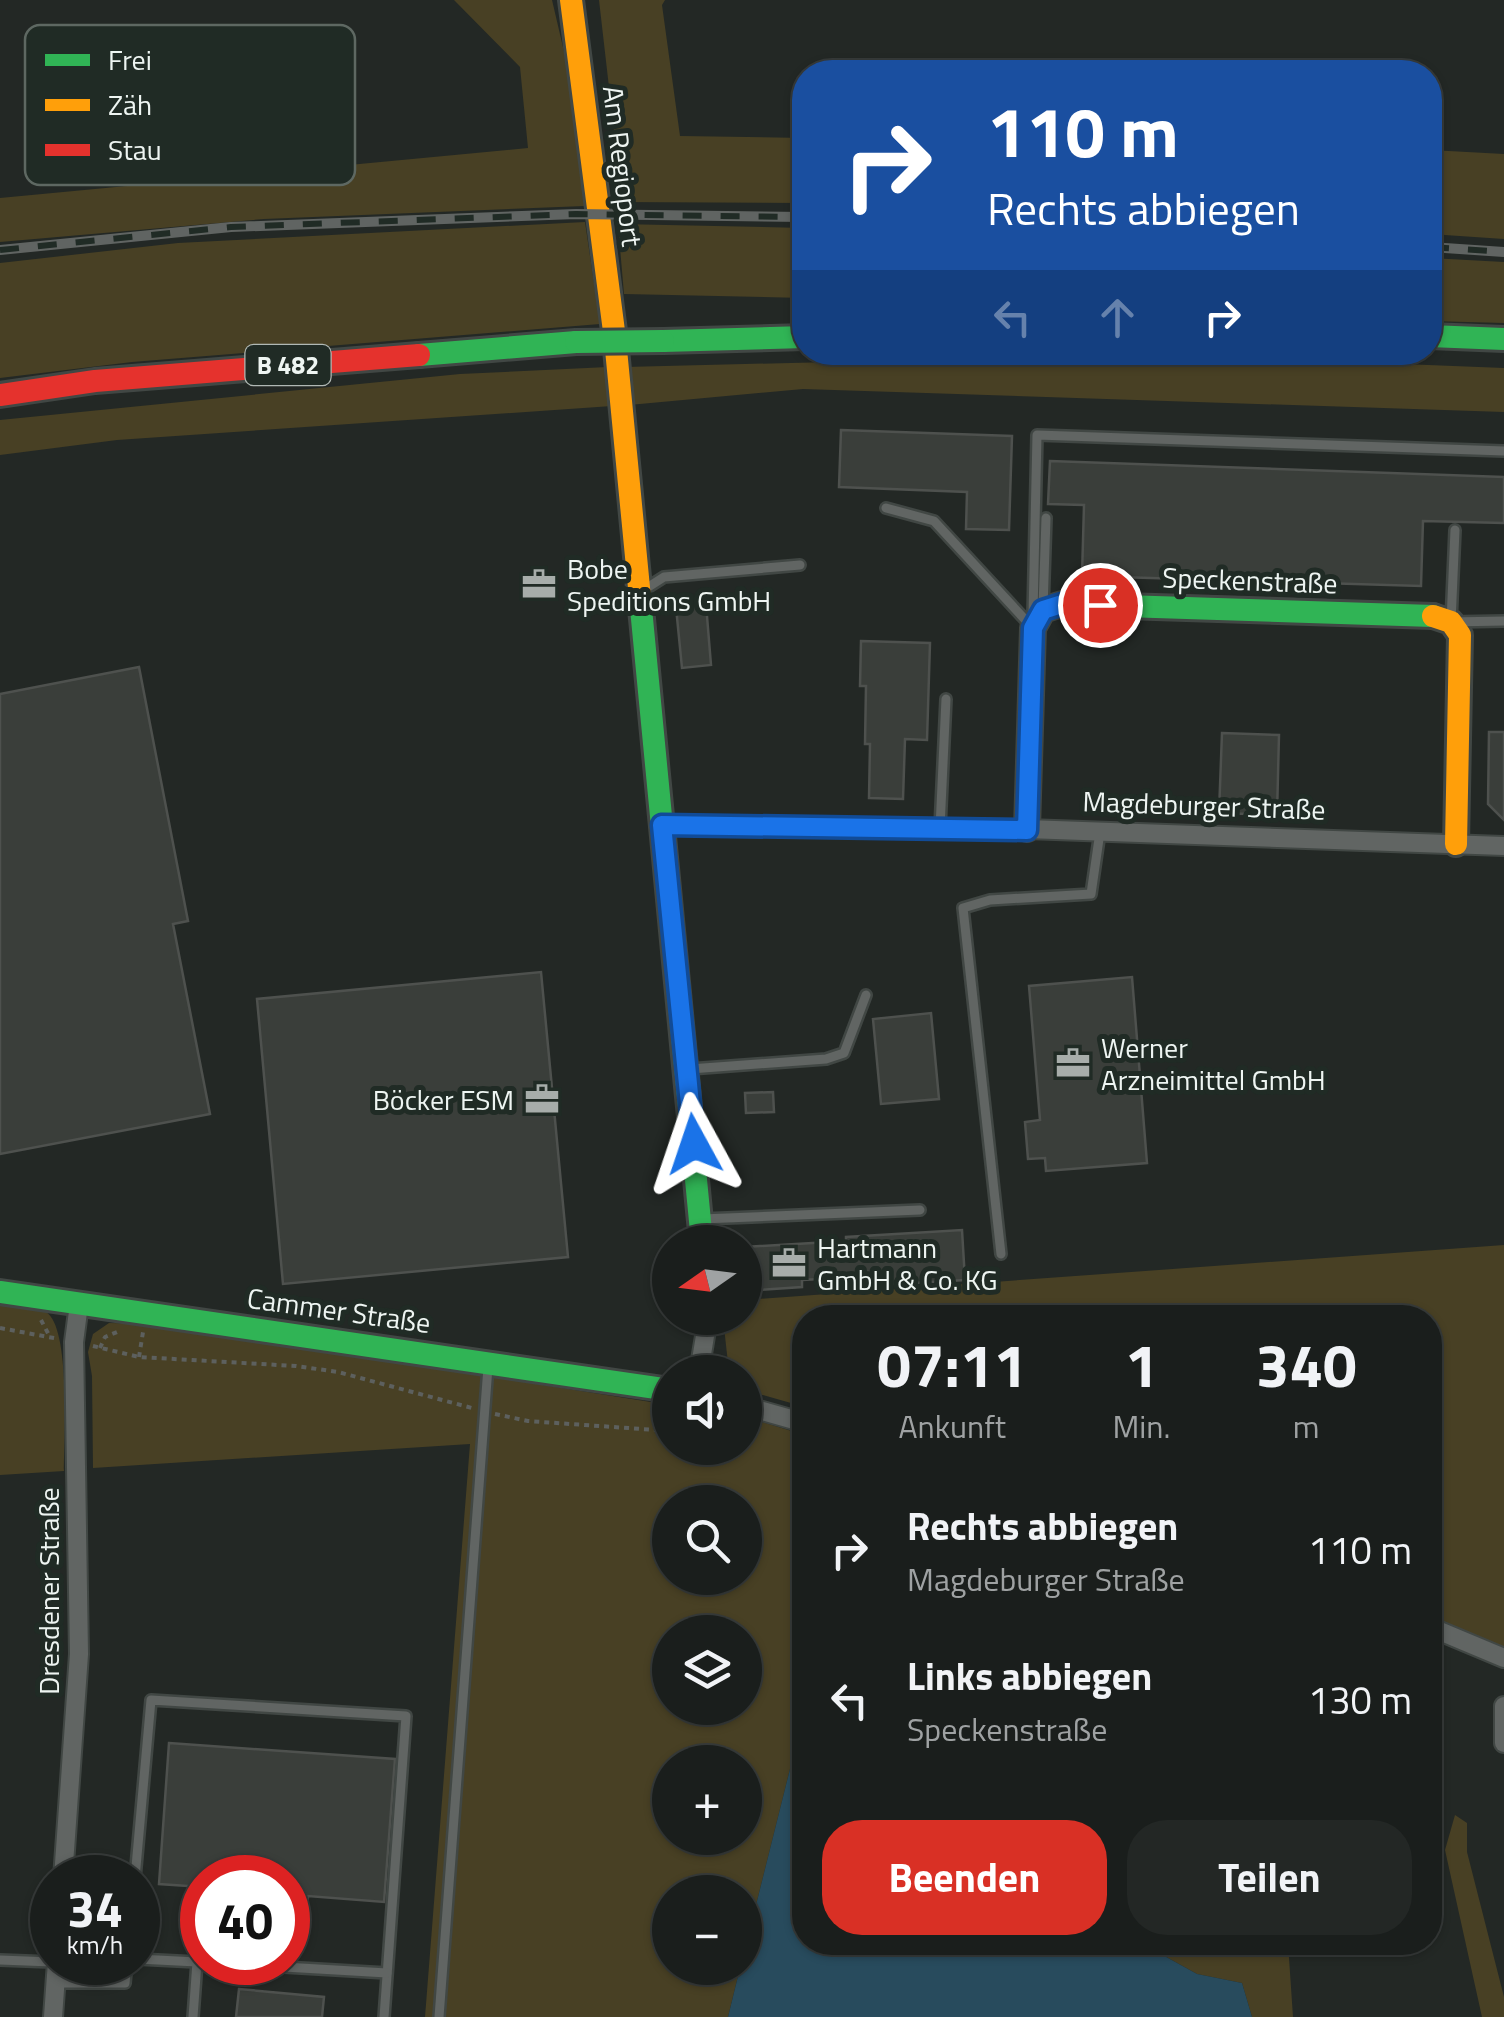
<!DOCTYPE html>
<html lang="de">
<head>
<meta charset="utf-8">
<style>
  :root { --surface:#1a1e1c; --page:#232725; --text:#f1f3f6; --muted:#9fa2a3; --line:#383c3b; --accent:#d93025 }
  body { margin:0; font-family:"Titillium Web",sans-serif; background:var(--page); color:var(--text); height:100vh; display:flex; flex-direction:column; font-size:38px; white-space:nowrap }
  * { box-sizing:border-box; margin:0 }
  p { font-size:32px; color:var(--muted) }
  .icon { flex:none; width:55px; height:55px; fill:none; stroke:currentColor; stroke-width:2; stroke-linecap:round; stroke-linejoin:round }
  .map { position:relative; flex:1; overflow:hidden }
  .details { position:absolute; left:792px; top:1305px; width:650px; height:650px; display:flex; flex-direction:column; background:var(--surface); border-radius:40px; box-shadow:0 2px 8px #0004,0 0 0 2px var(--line) }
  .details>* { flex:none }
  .banner { position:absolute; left:792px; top:60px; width:650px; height:305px; border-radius:40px; box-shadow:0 2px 8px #0004,0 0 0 2px var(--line); background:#1a4fa0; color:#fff; overflow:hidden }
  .needle { width:65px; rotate:256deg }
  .buttons { position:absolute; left:652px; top:1225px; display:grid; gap:20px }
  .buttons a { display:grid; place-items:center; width:110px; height:110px; border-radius:50%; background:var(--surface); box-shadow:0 2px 8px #0004,0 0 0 2px var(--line); font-size:50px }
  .speed { position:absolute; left:30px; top:1855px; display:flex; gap:20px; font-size:50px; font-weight:700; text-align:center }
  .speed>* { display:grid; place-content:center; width:130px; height:130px; border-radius:50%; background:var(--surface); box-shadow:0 2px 8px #0004,0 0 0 2px var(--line); line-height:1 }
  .speed small { font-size:25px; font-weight:400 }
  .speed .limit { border:15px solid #d22; background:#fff; color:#111 }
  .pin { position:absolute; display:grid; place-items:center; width:85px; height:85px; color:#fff; margin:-42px; border:5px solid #fff; border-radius:50%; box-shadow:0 2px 10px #0007 }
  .me { position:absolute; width:110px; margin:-55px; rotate:355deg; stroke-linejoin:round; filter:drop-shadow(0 0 8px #0008) }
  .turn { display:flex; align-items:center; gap:35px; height:210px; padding:0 30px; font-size:45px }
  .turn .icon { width:130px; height:130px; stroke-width:2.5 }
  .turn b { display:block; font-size:70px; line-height:85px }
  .lanes { display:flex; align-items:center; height:95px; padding:0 30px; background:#0003; justify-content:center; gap:50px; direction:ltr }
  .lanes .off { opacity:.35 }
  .eta { display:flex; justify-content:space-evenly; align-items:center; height:170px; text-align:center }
  .eta b { font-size:60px; font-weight:700; line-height:70px }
  .primary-button { display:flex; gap:20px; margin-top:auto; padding:20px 30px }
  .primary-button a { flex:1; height:115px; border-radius:40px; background:var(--accent); color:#fff; font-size:40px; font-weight:700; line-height:115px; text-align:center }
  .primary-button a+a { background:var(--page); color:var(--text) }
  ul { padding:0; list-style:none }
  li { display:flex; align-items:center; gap:30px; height:150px; padding:0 30px }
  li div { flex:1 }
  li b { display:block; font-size:38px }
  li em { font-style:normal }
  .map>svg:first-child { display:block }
</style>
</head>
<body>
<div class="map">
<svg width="1504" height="2017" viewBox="0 0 1504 2017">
  <rect width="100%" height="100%" fill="#232825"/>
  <g fill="#484024" fill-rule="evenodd">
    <polygon points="454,0 552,0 566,60 585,206 264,219 0,242 0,198 528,148 520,67"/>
    <polygon points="599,0 665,0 662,5 680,136 805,138 805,203 617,202 614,131"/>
    <polygon points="1430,150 1504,154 1504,239 1430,234"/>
    <polygon points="585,222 600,324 132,362 0,378 0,263 178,243"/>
    <polygon points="618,224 805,228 805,298 624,294"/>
    <polygon points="1430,258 1504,262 1504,323 1430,321"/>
    <polygon points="1154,354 1504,368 1504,412 803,389 629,405 625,367"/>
    <polygon points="608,367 612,406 117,440 0,455 0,420 460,374"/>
    <polygon points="1504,1245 1504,1649 1430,1617 1430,1318 805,1318 805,1407 745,1390 745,1372 729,1372 723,1318 745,1318 745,1300"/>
    <path d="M0,1304C13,1306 35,1306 46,1312C71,1327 64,1441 64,1471L0,1475Z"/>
    <path d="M109,1323L154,1324L670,1405V1448H745V1417L805,1435V1746L792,1761L745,1949V1892H670V1968H740L728,2017H425L470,1444L93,1468L92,1376L88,1352L93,1334ZM670,1502H745V1578H670ZM670,1632H745V1708H670ZM670,1762H745V1838H670Z"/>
    <polygon points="1455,1815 1467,1823 1467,1852 1504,1997 1504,2017 1482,2017 1445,1850"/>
    <polygon points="1141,1943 1288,1943 1293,2017 1252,2017 1242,1983 1197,1974"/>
  </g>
  <polygon fill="#284b5d" points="805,1746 805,1942 1141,1943 1197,1974 1242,1983 1252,2017 728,2017 740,1968 745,1968 745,1949 792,1761"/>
  <g fill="#3a3e3a" stroke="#4e514e" stroke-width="2.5">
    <polygon points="841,430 1012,436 1009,530 966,529 967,492 839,487"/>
    <polygon points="1050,461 1504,477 1504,523 1423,521 1421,586 1082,576 1084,505 1048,504"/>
    <polygon points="706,604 711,665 682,668 676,607"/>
    <polygon points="861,641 930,643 927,740 905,739 903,799 869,798 870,744 865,744 866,686 860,686"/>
    <polygon points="139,667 188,921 173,924 210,1114 0,1154 0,694"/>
    <polygon points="1489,732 1504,732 1504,820 1488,804"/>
    <polygon points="1222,733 1279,735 1277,815 1219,813"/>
    <polygon points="541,972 568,1257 283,1284 257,999"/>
    <polygon points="1132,977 1147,1163 1046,1171 1045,1158 1028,1159 1025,1122 1040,1120 1029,986"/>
    <polygon points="931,1013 939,1099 881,1104 873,1019"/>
    <polygon points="773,1092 774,1112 746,1113 745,1093"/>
    <polygon points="962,1230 965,1280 841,1287 841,1278 802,1280 802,1287 745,1291 745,1247 846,1241 846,1237"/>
    <polygon points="169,1743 395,1759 384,1902 308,1896 305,1936 288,1935 288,1878 202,1878 202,1887 159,1884"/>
    <polygon points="239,1989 324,1997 322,2017 236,2017"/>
  </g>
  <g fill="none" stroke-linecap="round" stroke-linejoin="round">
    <g stroke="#414744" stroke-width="14">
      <g id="lane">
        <polyline points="886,508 934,521 1031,626"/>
        <polyline points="1455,530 1451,622 1504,621"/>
        <polyline points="642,591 664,577 800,565"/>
        <polyline points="1043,608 1046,518"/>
        <polyline points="1033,615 1037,435 1504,451"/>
        <polyline points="940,828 946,699"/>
        <polyline points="690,1069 826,1059 844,1053 866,995"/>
        <polyline points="702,1219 920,1210"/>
        <polyline points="1001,1254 963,908 990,900 1091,894 1100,832"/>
        <polyline points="135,1878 151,1700 406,1716 384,2017"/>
        <polyline points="138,1959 197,1962"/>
        <polyline points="0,1960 52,1962"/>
        <polyline points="55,1983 125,1983 127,1962"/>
        <polyline points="193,2017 197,1962 387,1973"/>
        <polyline points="439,2017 488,1367"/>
      </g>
    </g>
    <g stroke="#414744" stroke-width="22">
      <g id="street">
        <polyline points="662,825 1027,829 1504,846"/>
        <polyline points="699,1372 708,1318"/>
        <polyline points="745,1406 805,1423"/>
        <polyline points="1430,1627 1504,1658"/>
        <polyline points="1504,1706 1504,1743"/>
        <polyline points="63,1878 79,1654 74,1342 79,1304"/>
        <polyline points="53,2017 57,1962"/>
      </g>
    </g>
    <g stroke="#414744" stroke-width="28">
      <g id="fast">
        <polyline points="1430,336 1504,339"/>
        <polyline points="663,341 805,337"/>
        <polyline points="419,355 576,342"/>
        <polyline points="640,598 702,1242"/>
        <polyline points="1027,829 1033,628 1043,610 1062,604 1433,616"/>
        <polyline points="0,1292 670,1390"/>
      </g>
    </g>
    <g stroke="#414744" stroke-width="28">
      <g id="slow">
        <polyline points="571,0 615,339 640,598"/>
        <polyline points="1433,616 1451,622 1460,635 1456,844"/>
      </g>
    </g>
    <g stroke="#414744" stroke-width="28">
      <polyline id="jam" points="0,395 95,381 419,355"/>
    </g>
    <g stroke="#5d605e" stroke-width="4" stroke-dasharray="5 5" stroke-linecap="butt">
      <polyline points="41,1320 50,1337"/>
      <polyline points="0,1328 59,1339"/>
      <polyline points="93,1346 139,1357 296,1366 338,1372 472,1408"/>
      <polyline points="100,1348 105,1337 117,1332"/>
      <polyline points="139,1357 143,1332"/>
      <polyline points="495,1414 528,1421 670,1431"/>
    </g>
    <use href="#lane" stroke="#616563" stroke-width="9"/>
    <use href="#street" stroke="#616563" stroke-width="18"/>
    <use href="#fast" stroke="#30b455" stroke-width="22"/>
    <use href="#slow" stroke="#ff9f0a" stroke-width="22"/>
    <use href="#jam" stroke="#e5322d" stroke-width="22"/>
    <g stroke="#606462" stroke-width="10">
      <g id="rail">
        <polyline points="1430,247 1504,252"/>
        <polyline points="0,250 231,227 576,214 805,217"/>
      </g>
    </g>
    <use href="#rail" stroke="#202b25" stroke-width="6" stroke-dasharray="19" stroke-linecap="butt"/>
    <g stroke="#414744" stroke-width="28" stroke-linecap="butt">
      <polyline id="fast-bridge" points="576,342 663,341"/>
    </g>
    <use href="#fast-bridge" stroke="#30b455" stroke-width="22"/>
  </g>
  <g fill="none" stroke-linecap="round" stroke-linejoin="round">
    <g stroke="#114b97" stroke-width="25">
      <polyline id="route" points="694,1144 662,825 1027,830 1033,628 1043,610 1062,604 1100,605"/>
    </g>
    <use href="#route" stroke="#1a73e8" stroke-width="18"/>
  </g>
  <defs>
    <g id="office-bare" transform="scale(2.7)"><path d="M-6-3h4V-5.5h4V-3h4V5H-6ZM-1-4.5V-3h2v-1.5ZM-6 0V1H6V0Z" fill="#a7adaa" stroke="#202b25" stroke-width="2.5" paint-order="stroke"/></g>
  </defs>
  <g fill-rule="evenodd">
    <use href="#office-bare" x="539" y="584"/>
    <use href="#office-bare" x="1073" y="1063"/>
    <use href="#office-bare" x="542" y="1099"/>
    <use href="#office-bare" x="789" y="1263"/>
  </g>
  <g text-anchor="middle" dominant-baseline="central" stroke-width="10" stroke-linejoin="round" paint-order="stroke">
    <rect fill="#202b25" stroke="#b0b8b4" stroke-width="2.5" x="245.5" y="345" width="85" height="40" rx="8"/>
    <g font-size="25" font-weight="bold" fill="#eef5f2">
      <text x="288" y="365">B 482</text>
    </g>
    <g font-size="28" fill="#eef5f2" stroke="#202b25">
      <text transform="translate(623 166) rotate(83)">Am Regioport</text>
      <text transform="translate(1250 580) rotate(2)">Speckenstraße</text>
      <text transform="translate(1204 805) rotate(2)">Magdeburger Straße</text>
      <text transform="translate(339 1310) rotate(8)">Cammer Straße</text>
      <text transform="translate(48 1591) rotate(-90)">Dresdener Straße</text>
    </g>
    <g font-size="28" fill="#eef5f2" stroke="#202b25" text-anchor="start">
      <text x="567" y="568">Bobe<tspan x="567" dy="32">Speditions GmbH</tspan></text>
      <text x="1101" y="1047">Werner<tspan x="1101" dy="32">Arzneimittel GmbH</tspan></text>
      <text x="514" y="1099" text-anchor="end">Böcker ESM</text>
      <text x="817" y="1247">Hartmann<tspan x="817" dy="32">GmbH &amp; Co. KG</tspan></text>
    </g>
  </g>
  <rect x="25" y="25" width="330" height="160" rx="15" fill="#202b25" stroke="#5e6862" stroke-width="2.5"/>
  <rect x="45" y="54" width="45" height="12" fill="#30b455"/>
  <rect x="45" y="99" width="45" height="12" fill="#ff9f0a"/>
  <rect x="45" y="144" width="45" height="12" fill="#e5322d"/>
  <g font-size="28" fill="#eef5f2">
    <text x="108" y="70">Frei</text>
    <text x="108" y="115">Zäh</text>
    <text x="108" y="160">Stau</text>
  </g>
</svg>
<div class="buttons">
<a><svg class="needle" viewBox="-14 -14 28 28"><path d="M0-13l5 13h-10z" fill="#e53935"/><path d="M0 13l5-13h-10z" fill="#9fa2a3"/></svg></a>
<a><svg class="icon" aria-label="sound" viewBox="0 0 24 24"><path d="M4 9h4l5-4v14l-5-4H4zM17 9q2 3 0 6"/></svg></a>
<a><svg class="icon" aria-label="search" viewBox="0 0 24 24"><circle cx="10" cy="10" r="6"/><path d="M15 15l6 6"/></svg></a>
<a><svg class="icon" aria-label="layers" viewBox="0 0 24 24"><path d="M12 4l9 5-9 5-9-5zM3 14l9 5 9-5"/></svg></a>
<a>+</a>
<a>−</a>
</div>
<div class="speed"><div>34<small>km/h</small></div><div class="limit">40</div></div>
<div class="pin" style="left:1100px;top:605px;background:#d93025"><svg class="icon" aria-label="arrive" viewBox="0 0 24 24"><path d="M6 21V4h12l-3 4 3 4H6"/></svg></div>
<svg class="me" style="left:694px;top:1144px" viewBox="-20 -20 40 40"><path d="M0-17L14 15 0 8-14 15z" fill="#1a73e8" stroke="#fff" stroke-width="4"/></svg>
<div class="banner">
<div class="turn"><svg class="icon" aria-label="right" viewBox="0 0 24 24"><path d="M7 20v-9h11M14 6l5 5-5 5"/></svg><div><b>110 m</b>Rechts abbiegen</div></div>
<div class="lanes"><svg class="icon off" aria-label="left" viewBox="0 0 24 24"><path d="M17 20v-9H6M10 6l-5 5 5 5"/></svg><svg class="icon off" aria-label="ahead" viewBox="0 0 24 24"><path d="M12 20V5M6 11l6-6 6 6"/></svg><svg class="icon" aria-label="right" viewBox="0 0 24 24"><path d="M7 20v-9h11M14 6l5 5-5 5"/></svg></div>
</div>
<section class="details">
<div class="eta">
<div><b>07:11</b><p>Ankunft</p></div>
<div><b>1</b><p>Min.</p></div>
<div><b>340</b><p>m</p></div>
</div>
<ul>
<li><svg class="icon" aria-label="right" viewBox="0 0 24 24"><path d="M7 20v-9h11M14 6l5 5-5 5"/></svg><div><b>Rechts abbiegen</b><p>Magdeburger Straße</p></div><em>110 m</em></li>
<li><svg class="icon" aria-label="left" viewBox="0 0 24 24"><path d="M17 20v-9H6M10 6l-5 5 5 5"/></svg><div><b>Links abbiegen</b><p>Speckenstraße</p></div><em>130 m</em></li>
</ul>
<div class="primary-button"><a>Beenden</a><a>Teilen</a></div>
</section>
</div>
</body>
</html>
